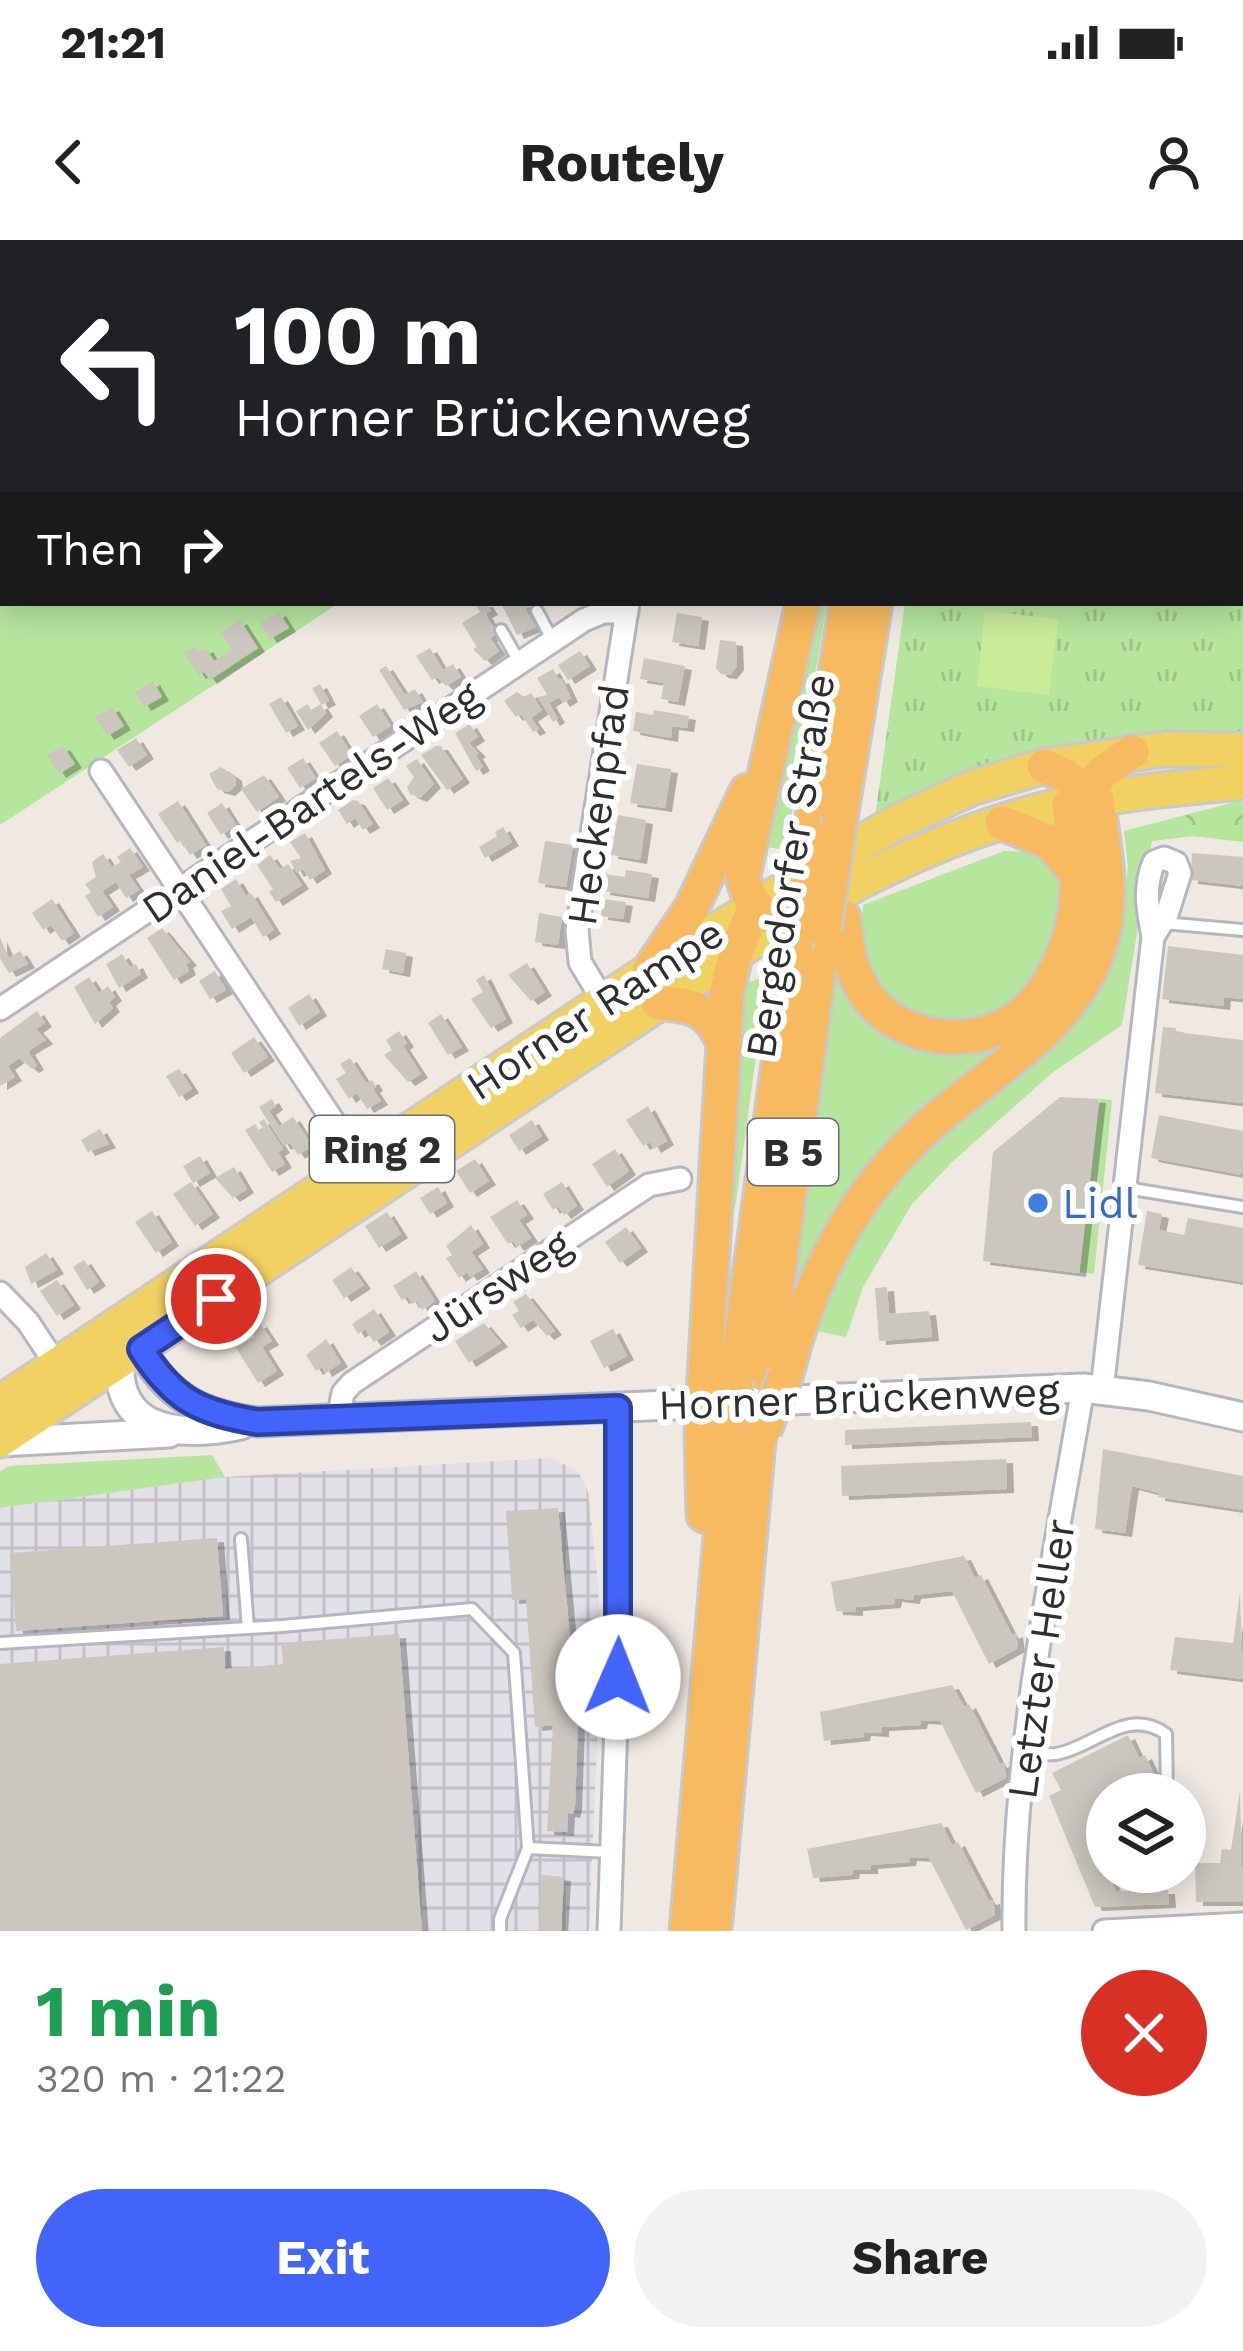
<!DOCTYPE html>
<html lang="en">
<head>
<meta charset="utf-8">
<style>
  :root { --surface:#fff; --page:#f2f2f2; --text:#222; --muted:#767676; --accent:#4264fb }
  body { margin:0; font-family:"Work Sans",sans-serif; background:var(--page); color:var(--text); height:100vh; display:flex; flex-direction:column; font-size:45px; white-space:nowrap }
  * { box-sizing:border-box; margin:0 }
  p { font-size:39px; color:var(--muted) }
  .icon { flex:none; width:66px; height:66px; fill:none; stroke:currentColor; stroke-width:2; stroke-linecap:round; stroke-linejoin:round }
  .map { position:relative; height:1691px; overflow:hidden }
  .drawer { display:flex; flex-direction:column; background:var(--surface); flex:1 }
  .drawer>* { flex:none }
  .hud { position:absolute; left:0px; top:0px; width:1245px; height:366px; box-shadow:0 6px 30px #0003; background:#202124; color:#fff; overflow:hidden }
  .tools { position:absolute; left:1086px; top:1533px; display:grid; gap:24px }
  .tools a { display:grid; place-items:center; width:120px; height:120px; border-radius:50%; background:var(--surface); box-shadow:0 6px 30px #0003; font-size:60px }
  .pin { position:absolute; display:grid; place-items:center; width:102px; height:102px; color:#fff; margin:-51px; border:6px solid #fff; border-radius:50%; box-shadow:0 3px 12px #0007 }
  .me { position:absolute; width:132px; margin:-66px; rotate:1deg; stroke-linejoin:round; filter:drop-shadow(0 0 9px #0008) }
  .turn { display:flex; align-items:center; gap:42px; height:252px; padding:0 36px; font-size:54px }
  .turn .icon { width:156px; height:156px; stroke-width:2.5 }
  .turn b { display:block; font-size:84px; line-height:102px }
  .then { display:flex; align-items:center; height:114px; padding:0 36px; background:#0003; gap:24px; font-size:45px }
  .round { display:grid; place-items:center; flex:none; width:126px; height:126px; border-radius:63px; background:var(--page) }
  .head { display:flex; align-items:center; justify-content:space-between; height:204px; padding:0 36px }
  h1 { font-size:72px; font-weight:700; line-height:90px; color:#1e9e55 }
  .action { display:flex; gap:24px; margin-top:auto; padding:24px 36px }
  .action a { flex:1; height:138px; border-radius:72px; background:var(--accent); color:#fff; font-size:48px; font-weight:700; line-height:138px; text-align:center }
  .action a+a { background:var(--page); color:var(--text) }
  .status { display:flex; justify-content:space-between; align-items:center; height:84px; padding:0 60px; background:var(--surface); direction:ltr }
  .status svg { height:33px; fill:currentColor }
  header { display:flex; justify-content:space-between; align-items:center; height:156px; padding:0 36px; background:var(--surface); font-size:54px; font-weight:700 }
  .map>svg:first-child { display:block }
</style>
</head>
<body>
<div class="status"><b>21:21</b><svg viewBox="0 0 49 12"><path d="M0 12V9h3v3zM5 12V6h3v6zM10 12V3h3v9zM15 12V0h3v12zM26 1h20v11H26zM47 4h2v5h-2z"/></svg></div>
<header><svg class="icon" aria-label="back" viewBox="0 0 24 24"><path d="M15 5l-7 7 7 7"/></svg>Routely<svg class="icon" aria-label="person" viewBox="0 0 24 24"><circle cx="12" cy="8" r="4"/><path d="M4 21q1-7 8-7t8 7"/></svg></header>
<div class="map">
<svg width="1243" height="1691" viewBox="0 0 1243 1691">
  <defs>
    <pattern id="industrial-grid" width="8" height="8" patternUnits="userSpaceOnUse" patternTransform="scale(3)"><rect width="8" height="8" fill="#e3e1e8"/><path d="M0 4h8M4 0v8" fill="none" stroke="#c3c1c7"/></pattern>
    <pattern id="forest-crowns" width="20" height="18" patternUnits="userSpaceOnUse" patternTransform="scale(3)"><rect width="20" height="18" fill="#b6e59e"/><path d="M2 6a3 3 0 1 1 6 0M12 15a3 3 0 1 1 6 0" fill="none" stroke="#9dc588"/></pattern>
    <pattern id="park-tufts" width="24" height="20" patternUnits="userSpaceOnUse" patternTransform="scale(3)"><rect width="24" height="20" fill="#b6e59e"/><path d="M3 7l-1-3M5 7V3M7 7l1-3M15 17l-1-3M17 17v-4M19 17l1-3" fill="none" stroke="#9dc588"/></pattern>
    <filter id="shadow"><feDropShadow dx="7" dy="4" stdDeviation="0" flood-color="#0004"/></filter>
  </defs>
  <rect width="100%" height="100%" fill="#efe9e1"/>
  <polygon fill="url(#industrial-grid)" points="550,1218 578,1231 588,1252 598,1342 601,1414 589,1691 0,1691 0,1268 225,1237"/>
  <g fill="#b6e59e">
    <polygon points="0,0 868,0 3,3 3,363 339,363 0,585"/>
    <polygon points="815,363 827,363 786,610 761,606"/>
    <polygon points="1185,575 1193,596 1152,601 1122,785 1052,833 951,923 912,964 863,1047 846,1097 816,1091 856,989 908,924 1091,756 1121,686 1128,627 1124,591"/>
    <path d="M1004,611L1031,612L1067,642C1061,687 1060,698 1036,737C1032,744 1027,755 1022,761C1007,775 982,782 963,784C888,792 854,733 863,665Z"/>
    <polygon points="835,720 875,780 1020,786 796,1053 792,1051"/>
    <polygon points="767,736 735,969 726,966 741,745"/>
    <polygon points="1100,859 1112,860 1094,1034 1080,1032"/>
    <polygon points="212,1215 225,1237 0,1268 0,1231 10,1226"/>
  </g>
  <polygon fill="url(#forest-crowns)" points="1243,560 1243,602 1193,596 1185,575"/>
  <path fill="url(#park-tufts)" d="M956,0H1243V497C1178,498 1112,495 1048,508C987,521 930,549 875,577L905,363H1242V3H955Z"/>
  <polygon fill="#c9ec9a" points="985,371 1058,379 1049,455 977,446"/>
  <g fill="#cbc7bf" filter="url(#shadow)">
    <polygon points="474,363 486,363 491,371 485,374 497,393 490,398 499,411 485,421 473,409 477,407 462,383 480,372"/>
    <polygon points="505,363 535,363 525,369 536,387 517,395 502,365"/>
    <polygon points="279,372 289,388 270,399 260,383"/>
    <polygon points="677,373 702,377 698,406 672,402"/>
    <polygon points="240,380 258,408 210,440 204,432 199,435 184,413 196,406 200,412 206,408 214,421 232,410 221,392"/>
    <polygon points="720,400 736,402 737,426 730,435 721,434 716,428"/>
    <polygon points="430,408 443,430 453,424 461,437 446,446 437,437 432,440 416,416"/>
    <polygon points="580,411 590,426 568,440 558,425"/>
    <polygon points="644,418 685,426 678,462 661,459 664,443 640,439"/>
    <polygon points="386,426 405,455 415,449 423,462 404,470 379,430"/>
    <polygon points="553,429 559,440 562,439 571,458 563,463 559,457 549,463 558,479 553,482 538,457 547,455 537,438"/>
    <polygon points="153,441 162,457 144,467 135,452"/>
    <polygon points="320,444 329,461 321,465 326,473 308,490 296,471 308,464 311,470 321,464 312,448"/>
    <polygon points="517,452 524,457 531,453 542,470 531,478 539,489 533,492 521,474 516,477 504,461"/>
    <polygon points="281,457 298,486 286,493 269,464"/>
    <polygon points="377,464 391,486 373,497 359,476"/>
    <polygon points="112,467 124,486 107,496 95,477"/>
    <polygon points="654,470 689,476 687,488 672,486 671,498 633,491 636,472 653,475"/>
    <polygon points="470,484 478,497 469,503 479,513 476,515 483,527 476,531 455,493"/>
    <polygon points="337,491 352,515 335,526 319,503"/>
    <polygon points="136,498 147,515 129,527 117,510"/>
    <polygon points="63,506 75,524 59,534 47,515"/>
    <polygon points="436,506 441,506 463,539 447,550 421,515"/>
    <polygon points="303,518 316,538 300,548 287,528"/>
    <polygon points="417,519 434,544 420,558 410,554 407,547 414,537 406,526"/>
    <polygon points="637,524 671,529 665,568 630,563"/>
    <polygon points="221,527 235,537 236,545 228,552 217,549 209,534"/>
    <polygon points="264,535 279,557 257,572 241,549"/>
    <polygon points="388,538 403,560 387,570 373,548"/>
    <polygon points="353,560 358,561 373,584 363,590 355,578 347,584 338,570"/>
    <polygon points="178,561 206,605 190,615 181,601 177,603 158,574"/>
    <polygon points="222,563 236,585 221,595 207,573"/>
    <polygon points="618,575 646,580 640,620 611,615"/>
    <polygon points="503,587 512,602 485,618 479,607 497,596 495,592"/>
    <polygon points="305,593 325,630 310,640 303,629 297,633 290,621 301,618 290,602"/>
    <polygon points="545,601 573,605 566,647 538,643"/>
    <polygon points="130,608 143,627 129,635 139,650 126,658 116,642 102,651 113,667 98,677 85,656 91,652 85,644 96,637 92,622 103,614 112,627 121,622 117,617"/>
    <polygon points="1192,613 1243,617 1243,646 1191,640"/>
    <polygon points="270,615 280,629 288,624 302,645 276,662 269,652 273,649 257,625"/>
    <polygon points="626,630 652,634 648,658 603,651 605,634 625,637"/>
    <polygon points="236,639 246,656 251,653 274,690 263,697 251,677 232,689 221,671 231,666 221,649"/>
    <polygon points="52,659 74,693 62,701 51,685 43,690 32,673"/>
    <polygon points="603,659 626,662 623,679 601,676"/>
    <polygon points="539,673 562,677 558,705 535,702"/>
    <polygon points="162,688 190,722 186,724 189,731 174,740 147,698"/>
    <polygon points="0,698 9,718 20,711 28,724 9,733 0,719"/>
    <polygon points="1168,706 1243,715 1243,759 1224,757 1223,766 1162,759"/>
    <polygon points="386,709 406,713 403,733 382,729"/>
    <polygon points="122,714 130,727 136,724 141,734 119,748 106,724"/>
    <polygon points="527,723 545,752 531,761 508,735"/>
    <polygon points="215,731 226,750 210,759 199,741"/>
    <polygon points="484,735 506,779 491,788 471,759 483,752 476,740"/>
    <polygon points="89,737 99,753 108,746 115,757 109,762 113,768 95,784 74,747"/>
    <polygon points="309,754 320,772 299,786 288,768"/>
    <polygon points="37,771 45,783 36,789 46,800 28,811 37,826 32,829 19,818 8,826 15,837 0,846 0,798"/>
    <polygon points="441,774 462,807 448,815 428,783"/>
    <polygon points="1163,787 1176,788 1176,792 1243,800 1243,863 1155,853"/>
    <polygon points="399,791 407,803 403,806 421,834 408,842 384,815 392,810 386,800"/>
    <polygon points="254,797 268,817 244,833 231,813"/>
    <polygon points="350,818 366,843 372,840 376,847 373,849 381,861 367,869 357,853 349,859 336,839 346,833 340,824"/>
    <polygon points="179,829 192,849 179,857 166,836"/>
    <polygon points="1060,857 1099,859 1079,1033 983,1021 993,912"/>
    <polygon points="272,859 276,866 269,871 279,886 293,877 312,906 298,915 290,903 284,906 259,867"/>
    <polygon points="648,866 667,901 654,909 650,902 643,906 626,880"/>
    <polygon points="1159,875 1243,891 1242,935 1151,918"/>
    <polygon points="264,879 283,909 278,912 285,924 272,932 245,890 255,884 259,891 263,888 259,882"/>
    <polygon points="532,880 542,896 519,911 509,895"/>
    <polygon points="100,889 109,904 88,912 81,900"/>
    <polygon points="615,909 629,931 607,947 592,924"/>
    <polygon points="200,916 210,933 193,943 183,926"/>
    <polygon points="475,919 489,941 470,953 456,931"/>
    <polygon points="234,927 247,949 233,958 215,938"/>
    <polygon points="191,942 213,974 195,986 173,954"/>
    <polygon points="562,942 577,966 564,975 558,966 553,970 543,954"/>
    <polygon points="438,947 447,963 430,974 420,958"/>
    <polygon points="517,960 527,975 519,980 531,998 517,1007 513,1001 508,1004 490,977"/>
    <polygon points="152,971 172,1002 156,1013 135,982"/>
    <polygon points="1147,971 1162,974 1159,990 1184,995 1188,978 1243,988 1243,1042 1138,1025"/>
    <polygon points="387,972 401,994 379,1008 365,986"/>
    <polygon points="471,985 483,1004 471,1012 483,1029 470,1037 467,1032 459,1038 446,1018 452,1015 446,1006"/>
    <polygon points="626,987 641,1008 620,1023 605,1002"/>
    <polygon points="46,1013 57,1030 31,1044 25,1027"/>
    <polygon points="84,1020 99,1042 87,1050 73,1027"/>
    <polygon points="351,1027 364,1045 344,1058 332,1040"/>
    <polygon points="416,1031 435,1061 422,1070 417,1061 412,1064 408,1057 402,1060 393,1046"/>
    <polygon points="57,1040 74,1065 57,1076 40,1051"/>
    <polygon points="887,1047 889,1074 929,1071 932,1097 879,1101 875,1048"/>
    <polygon points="526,1054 555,1091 547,1096 533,1080 521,1088 512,1075 519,1071 513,1062"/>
    <polygon points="374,1069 389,1092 374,1102 365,1089 358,1094 352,1084"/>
    <polygon points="260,1083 272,1101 262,1107 277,1131 258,1143 236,1108 254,1097 250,1089"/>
    <polygon points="484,1083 501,1103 469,1123 455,1101"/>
    <polygon points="613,1089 627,1116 604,1128 590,1101"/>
    <polygon points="326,1099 341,1123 325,1133 322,1127 316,1131 306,1115"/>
    <polygon points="1031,1182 1032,1197 845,1205 845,1190"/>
    <polygon points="1103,1209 1243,1236 1243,1270 1158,1257 1158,1253 1132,1246 1125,1293 1095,1289"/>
    <polygon points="1006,1219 1007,1249 842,1256 841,1226"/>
    <polygon points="558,1268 578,1483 575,1567 573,1574 568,1573 567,1592 547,1591 553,1485 535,1487 526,1359 512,1360 506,1271"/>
    <polygon points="217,1298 223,1376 16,1391 10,1313"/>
    <polygon points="964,1316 975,1338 981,1335 1012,1395 1016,1393 1018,1408 989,1424 952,1351 914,1355 913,1360 895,1358 894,1364 856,1367 856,1372 836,1371 831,1342"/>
    <polygon points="1240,1353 1243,1439 1170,1430 1175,1397 1233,1403"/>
    <polygon points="399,1394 422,1691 0,1691 0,1424 224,1407 225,1429 283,1424 281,1403"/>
    <polygon points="952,1445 964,1467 969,1464 1000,1524 1004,1522 1006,1538 976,1553 940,1481 921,1480 920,1485 882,1487 882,1493 864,1492 863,1497 824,1501 820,1472"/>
    <polygon points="1128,1495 1139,1518 1145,1515 1154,1534 1093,1564 1107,1589 1107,1632 1116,1651 1168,1650 1169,1664 1095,1667 1049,1556 1061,1550 1052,1533"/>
    <polygon points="1240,1551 1243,1662 1196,1662 1195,1623 1220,1623 1222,1609 1231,1610"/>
    <polygon points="941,1583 952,1605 958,1602 989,1661 993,1660 995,1675 966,1690 929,1618 910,1617 909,1622 871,1625 871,1630 853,1630 852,1635 813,1638 807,1609"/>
    <polygon points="542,1635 564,1637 561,1691 539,1691"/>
  </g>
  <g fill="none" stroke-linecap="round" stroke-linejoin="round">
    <g stroke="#b4b7c1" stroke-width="16">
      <g id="service">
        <polyline points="685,3 686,0"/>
        <polyline points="537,371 553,401"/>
        <polyline points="501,390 520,423"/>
        <polyline points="1163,683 1243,690"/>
        <polyline points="1126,948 1243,967"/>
        <polyline points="241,1299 248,1388"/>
        <polyline points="0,1403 282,1386 472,1369 514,1413 528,1608 610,1612"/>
        <path d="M1026,1514C1035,1514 1046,1515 1056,1514C1095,1507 1127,1466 1166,1494L1167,1552"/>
        <polyline points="500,1691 500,1679 528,1608"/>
      </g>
    </g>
    <g stroke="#b4b7c1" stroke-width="27">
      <g id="minor">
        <polyline points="101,531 361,923"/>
        <polyline points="604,762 580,722 577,690 628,363"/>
        <polyline points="0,769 584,380 603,372 627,372"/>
        <polyline points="0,1053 28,1082 57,1126"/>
        <path d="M1102,1150L1153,697L1167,674L1180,633L1176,623L1164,618L1154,622C1143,648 1148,671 1153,697"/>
        <polyline points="338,1180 343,1153 352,1143 649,945 680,939"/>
        <polyline points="609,1691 619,1393 618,1168"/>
        <path d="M1014,1691C1012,1510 1053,1327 1083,1148"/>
        <polyline points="1104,1691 1243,1684"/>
      </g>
    </g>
    <g stroke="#b4b7c1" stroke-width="33">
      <g id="tertiary">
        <path d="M123,1097C140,1105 145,1117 156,1132C182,1166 216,1176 257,1182L1083,1148L1149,1156L1243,1177"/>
        <path d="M122,1104C106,1191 175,1199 241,1185"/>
        <polyline points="0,1202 169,1193"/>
      </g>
    </g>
    <g stroke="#c9c9c9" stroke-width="39">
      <g id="primary">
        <polyline points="0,1163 649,731 893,584 971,548 1044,526 1166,509 1243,510"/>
        <path d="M0,1200L736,712C832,653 933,598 1043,570C1109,554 1176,548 1243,542"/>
      </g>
    </g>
    <g stroke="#c9c9c9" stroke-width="39">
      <g id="trunk">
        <polyline points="901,3 902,0"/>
        <polyline points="931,3 931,0"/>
        <polyline points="840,579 875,363"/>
        <polyline points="1002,583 1050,602 1077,634"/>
        <polyline points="810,597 847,363"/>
        <path d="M843,677C847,705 850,732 867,756C900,801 972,810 1017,778C1042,760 1058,731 1068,702C1084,656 1075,611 1069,565L1103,532L1132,512"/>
        <path d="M788,680C762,682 747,660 743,635L803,363"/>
        <polyline points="649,731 691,669 747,551"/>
        <path d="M658,763C694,764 710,770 725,805"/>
        <path d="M786,1134C809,1040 851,957 924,890C987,832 1080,787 1102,697C1114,653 1103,604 1097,560L1064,535L1044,526"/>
        <polyline points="765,1135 824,689"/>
        <polyline points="736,1137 795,707"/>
        <polyline points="705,1138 727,750 736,712 755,666"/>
        <polyline points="702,1193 704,1275"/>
        <polyline points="687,1691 730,1192"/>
        <polyline points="714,1691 759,1190"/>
      </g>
    </g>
    <use href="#service" stroke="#fff" stroke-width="10"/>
    <use href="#minor" stroke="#fff" stroke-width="21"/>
    <use href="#tertiary" stroke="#fff" stroke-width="27"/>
    <use href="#primary" stroke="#f2d163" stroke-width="33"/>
    <use href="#trunk" stroke="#f8ba60" stroke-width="33"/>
    <g stroke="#c9c9c9" stroke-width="39" stroke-linecap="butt">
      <g id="trunk-bridge">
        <polyline points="824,689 840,579"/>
        <polyline points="795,707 810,597"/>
        <polyline points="764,1190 786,1134"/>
        <polyline points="730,1192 736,1137"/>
        <polyline points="702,1193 705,1138"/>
      </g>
    </g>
    <use href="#trunk-bridge" stroke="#f8ba60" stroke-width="33"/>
  </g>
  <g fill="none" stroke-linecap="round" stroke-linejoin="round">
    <g stroke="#2b41a3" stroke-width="30">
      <path id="route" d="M216,1059L141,1109C174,1160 198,1172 257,1182L618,1168V1437"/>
    </g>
    <use href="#route" stroke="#4264fb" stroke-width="21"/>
  </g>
  <circle fill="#3f7fe0" stroke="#fff" stroke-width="4.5" cx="1038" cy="963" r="12"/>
  <g text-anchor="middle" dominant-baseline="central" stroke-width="12" stroke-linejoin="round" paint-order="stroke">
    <g fill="#fff" stroke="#6d6d6d" stroke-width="3">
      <rect x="310" y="876" width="144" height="66" rx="9"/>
      <rect x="748" y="879" width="90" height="66" rx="9"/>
    </g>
    <g font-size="39" font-weight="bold" fill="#2e2e2e">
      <text x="382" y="909">Ring 2</text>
      <text x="793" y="912">B 5</text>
    </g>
    <g font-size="42" fill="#2e2e2e" stroke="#fff">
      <text transform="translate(311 562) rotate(-34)">Daniel-Bartels-Weg</text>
      <text transform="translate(598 565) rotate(-82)">Heckenpfad</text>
      <text transform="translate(790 626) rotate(-81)">Bergedorfer Straße</text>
      <text transform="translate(595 769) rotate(-33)">Horner Rampe</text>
      <text transform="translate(497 1046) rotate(-34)">Jürsweg</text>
      <text transform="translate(859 1158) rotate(-2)">Horner Brückenweg</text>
      <text transform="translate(1041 1419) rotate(-82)">Letzter Heller</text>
    </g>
    <g font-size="42" fill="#366cbe" stroke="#fff" text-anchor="start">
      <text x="1062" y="963">Lidl</text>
    </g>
  </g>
</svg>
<div class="tools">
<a><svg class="icon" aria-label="layers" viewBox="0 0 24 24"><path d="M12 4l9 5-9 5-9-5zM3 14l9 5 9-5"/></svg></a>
</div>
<div class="pin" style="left:216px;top:1059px;background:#d93025"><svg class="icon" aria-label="arrive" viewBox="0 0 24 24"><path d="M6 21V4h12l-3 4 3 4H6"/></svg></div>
<svg class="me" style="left:618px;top:1437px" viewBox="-20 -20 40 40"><circle r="19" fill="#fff"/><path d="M0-13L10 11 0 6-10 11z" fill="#4264fb"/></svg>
<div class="hud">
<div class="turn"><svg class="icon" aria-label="left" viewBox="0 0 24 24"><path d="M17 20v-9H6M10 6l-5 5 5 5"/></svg><div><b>100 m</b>Horner Brückenweg</div></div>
<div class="then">Then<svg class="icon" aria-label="right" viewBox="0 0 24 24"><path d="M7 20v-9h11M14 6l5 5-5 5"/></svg></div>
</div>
</div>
<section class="drawer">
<div class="head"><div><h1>1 min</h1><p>320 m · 21:22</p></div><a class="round" style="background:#d93025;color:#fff"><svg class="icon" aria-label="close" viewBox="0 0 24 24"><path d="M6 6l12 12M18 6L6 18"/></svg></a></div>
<div class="action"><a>Exit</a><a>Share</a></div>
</section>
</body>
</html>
